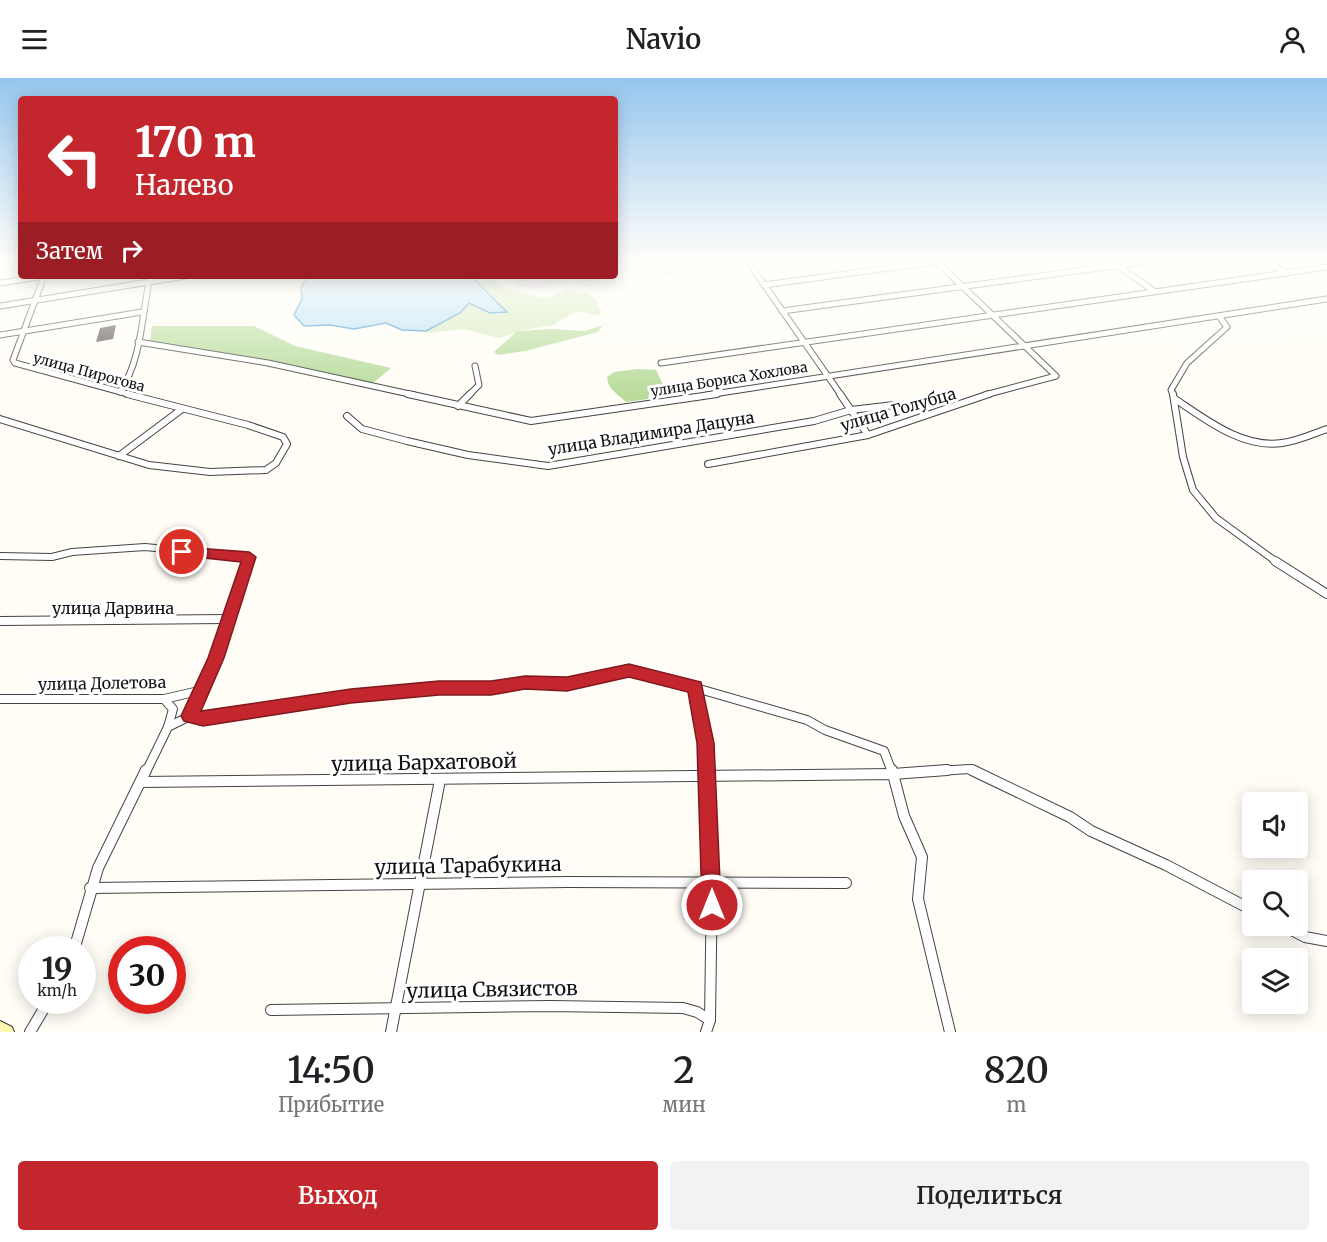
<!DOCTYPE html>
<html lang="ru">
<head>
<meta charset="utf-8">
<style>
  :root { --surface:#fff; --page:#f2f2f2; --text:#202124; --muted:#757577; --accent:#c4262e }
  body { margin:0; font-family:Merriweather,serif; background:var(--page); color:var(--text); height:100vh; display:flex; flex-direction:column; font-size:22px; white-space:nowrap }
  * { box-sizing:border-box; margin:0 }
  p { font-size:20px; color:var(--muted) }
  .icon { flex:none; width:33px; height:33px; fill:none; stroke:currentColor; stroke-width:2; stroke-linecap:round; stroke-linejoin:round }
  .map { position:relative; height:954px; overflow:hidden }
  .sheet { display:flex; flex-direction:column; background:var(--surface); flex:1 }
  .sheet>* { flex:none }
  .hud { position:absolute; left:18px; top:18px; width:600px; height:183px; border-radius:6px; box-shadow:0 3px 15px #0003; background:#c4262e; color:#fff; overflow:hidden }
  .tools { position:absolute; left:1242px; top:714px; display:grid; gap:12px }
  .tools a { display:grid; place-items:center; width:66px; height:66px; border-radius:6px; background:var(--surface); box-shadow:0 3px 15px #0003; font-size:30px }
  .speed { position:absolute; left:18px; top:858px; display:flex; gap:12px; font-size:30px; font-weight:700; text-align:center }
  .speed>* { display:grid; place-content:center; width:78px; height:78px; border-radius:50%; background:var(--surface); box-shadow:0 3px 15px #0003; line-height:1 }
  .speed small { font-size:15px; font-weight:400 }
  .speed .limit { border:9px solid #d22; background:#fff; color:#111 }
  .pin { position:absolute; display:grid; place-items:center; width:51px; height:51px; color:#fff; margin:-26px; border:3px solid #fff; border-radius:50%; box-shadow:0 2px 6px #0007 }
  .me { position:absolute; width:66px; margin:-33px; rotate:0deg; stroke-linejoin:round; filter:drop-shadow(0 0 4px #0008) }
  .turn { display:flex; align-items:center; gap:21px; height:126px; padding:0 18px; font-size:27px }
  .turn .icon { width:78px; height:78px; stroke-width:2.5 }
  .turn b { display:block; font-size:42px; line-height:51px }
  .then { display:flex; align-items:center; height:57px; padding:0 18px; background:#0003; gap:12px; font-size:22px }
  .eta { display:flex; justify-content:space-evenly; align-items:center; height:102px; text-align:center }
  .eta b { font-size:36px; font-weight:600; line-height:42px }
  .button { display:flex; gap:12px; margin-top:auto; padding:12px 18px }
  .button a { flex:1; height:69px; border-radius:6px; background:var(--accent); color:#fff; font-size:24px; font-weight:600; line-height:69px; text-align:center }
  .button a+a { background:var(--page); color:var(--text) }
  header { display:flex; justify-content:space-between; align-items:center; height:78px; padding:0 18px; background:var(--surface); font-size:27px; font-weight:600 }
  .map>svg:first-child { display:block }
</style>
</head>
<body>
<header><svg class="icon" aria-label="menu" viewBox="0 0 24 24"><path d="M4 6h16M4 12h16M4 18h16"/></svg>Navio<svg class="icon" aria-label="person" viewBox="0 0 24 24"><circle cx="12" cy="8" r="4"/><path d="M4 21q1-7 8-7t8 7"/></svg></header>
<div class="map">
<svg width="1327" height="954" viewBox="0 0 1327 954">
  <rect width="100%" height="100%" fill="#fffdf5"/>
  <g fill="#eee6ef">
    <polygon points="646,182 738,182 741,187 655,200"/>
    <polygon points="507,198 597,198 600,201 582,205 571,201 553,209 533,211 518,208"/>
  </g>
  <path fill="#d5ebbd" d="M472,198H488L506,211L534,218L548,220L568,211C578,216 591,213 597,224C599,227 599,231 602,234L598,238L584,234L573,235L553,247L523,252L499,260L464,251L427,255L426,253L460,235L469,225L490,235L498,223Z"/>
  <g fill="#b9dc9c">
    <polygon points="603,247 598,254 525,273 498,277 494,274 517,253 552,251 585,253"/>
    <polygon points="152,248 254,248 295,268 391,290 373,305 150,263"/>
    <path d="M638,291L656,292L663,307L650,311L648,321L626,324C617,315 608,312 607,299L614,294Z"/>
  </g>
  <polygon fill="#b9e0f7" stroke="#3f96cf" stroke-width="1.5" points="307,198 466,198 476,203 507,234 490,235 469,225 460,235 426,253 402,252 386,245 354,251 330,247 304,248 294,237 302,221 301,210"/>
  <polygon fill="#5a524d" points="116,247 113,261 96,264 100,250"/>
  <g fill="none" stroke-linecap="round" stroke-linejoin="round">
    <g stroke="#444" stroke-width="7">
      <g id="minor-far3">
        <polyline points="747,182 841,317"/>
        <polyline points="935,182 1056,298 985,317"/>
        <polyline points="1084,182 1095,190"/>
        <polyline points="1265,182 1286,195"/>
        <polyline points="1118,188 1154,213"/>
        <polyline points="44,198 13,282 15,285 132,317"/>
        <polyline points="0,205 45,198"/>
        <polyline points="764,207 948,182"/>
        <polyline points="0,228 186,198"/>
        <polyline points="782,233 1158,182"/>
        <polyline points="0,257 142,234"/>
        <polyline points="138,264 268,285 414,317"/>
        <polyline points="661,285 1327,189"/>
        <path d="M120,314C142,281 142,236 150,198"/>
        <polyline points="469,317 479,307 475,288"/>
        <polyline points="707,317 1327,221"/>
        <polyline points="1173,317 1171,312 1187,285 1227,249 1219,238"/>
      </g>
    </g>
    <g stroke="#444" stroke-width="8">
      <g id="minor-far2">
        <polyline points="408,316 531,343 717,316"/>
        <polyline points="840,316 868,357"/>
        <polyline points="1173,316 1183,379 1193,412 1216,440 1278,485"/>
        <path d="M1175,321C1205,341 1243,371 1282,365C1298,363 1312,356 1327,351"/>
        <polyline points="458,328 470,316"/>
        <polyline points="347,338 362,351 407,363 468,377 548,388 814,343 851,332 894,327"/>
        <polyline points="0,341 149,387 210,394 266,392 276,385 287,366 283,359 248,347 127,316"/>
        <polyline points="119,378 182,331"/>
        <polyline points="708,386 868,357 989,316"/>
        <polyline points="0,478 52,479 72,474 145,469 249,479 247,485"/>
      </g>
    </g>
    <g stroke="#444" stroke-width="10">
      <g id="minor-far1">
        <polyline points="1275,483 1327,516"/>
        <polyline points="0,543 227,541"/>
        <polyline points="695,609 705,665 707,694"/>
        <polyline points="0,621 164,621 203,612"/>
        <polyline points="164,621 173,631 168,649"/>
        <polyline points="190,638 203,640 351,618 439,610 491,610 525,605 567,606 618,593 644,595 807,642 825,652 884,673 892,694"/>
        <polyline points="146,694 168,649 190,638 203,612 247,483"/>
        <polyline points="924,694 969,691 975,694"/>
      </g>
    </g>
    <g stroke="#444" stroke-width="12">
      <g id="minor">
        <polyline points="892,692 893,696 947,692"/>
        <polyline points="972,692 1070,739 1091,753 1166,787 1252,832"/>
        <polyline points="141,704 893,696 904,738 922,779 918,821 950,954"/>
        <polyline points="90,810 568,804 846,805"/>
        <polyline points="1284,848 1305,859 1327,863"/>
        <polyline points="74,872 98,790 146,692"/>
        <polyline points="271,932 550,928 683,930 697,934 710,942"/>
        <polyline points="30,954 49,922"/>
        <polyline points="391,954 440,702"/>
        <polyline points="706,954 710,942 712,804 707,692"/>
      </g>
    </g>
    <g stroke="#333" stroke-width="2">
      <polygon id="secondary" points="0,943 12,949 14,954 0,954"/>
    </g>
    <use href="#minor-far3" stroke="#fff" stroke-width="5"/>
    <use href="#minor-far2" stroke="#fff" stroke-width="6"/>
    <use href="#minor-far1" stroke="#fff" stroke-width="8"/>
    <use href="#minor" stroke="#fff" stroke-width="10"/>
    <use href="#secondary" fill="#fff6b0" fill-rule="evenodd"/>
  </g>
  <linearGradient id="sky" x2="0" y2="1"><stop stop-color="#95c6ee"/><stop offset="0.58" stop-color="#fffefa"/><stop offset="1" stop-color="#fffefa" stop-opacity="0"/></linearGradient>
  <rect width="1327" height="316" fill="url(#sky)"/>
  <polygon fill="#c4262e" stroke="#7f191e" stroke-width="1.5" points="182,469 249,474 256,479 224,580 201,633 351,611 439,603 491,603 525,598 567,599 629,586 701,604 714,665 721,827 718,834 712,837 705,834 702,827 697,665 688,614 629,599 567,613 525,611 491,617 439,617 351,625 203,648 184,643 181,638 208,580 241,484 177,477 175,474 177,470"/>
  <g text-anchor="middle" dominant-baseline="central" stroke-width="6" stroke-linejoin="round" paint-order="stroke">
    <g font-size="14" fill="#111" stroke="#fff">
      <text transform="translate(89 294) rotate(15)">улица Пирогова</text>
      <text transform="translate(729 301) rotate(-9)">улица Бориса Хохлова</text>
    </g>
    <g font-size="16" fill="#111" stroke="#fff">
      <text transform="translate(898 331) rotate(-16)">улица Голубца</text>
      <text transform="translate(651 355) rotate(-9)">улица Владимира Дацуна</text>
      <text x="113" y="530">улица Дарвина</text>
      <text transform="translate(102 605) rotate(-1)">улица Долетова</text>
    </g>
    <g font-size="20" fill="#111" stroke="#fff">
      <text transform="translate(424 684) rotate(-1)">улица Бархатовой</text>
      <text transform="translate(468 787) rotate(-1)">улица Тарабукина</text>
      <text transform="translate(492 911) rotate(-1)">улица Связистов</text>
    </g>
  </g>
</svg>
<div class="tools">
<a><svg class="icon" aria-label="sound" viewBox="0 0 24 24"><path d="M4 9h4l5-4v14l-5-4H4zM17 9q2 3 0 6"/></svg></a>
<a><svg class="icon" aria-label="search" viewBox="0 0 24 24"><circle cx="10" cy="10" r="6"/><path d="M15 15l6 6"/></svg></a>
<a><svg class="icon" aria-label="layers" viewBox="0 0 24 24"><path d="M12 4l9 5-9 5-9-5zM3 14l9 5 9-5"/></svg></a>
</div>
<div class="speed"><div>19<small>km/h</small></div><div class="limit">30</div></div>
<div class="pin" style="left:182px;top:474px;background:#d93025"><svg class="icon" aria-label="arrive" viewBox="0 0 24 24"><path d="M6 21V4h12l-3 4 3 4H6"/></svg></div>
<svg class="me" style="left:712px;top:827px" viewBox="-20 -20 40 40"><circle r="17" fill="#c4262e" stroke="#fff" stroke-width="3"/><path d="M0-11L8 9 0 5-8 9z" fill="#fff"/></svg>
<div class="hud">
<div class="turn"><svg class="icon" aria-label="left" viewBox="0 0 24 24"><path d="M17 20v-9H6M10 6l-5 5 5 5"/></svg><div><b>170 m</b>Налево</div></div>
<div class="then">Затем<svg class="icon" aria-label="right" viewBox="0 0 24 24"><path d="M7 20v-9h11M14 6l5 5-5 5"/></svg></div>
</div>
</div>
<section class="sheet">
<div class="eta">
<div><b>14:50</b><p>Прибытие</p></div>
<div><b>2</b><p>мин</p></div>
<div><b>820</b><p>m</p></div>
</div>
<div class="button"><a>Выход</a><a>Поделиться</a></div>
</section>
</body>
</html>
